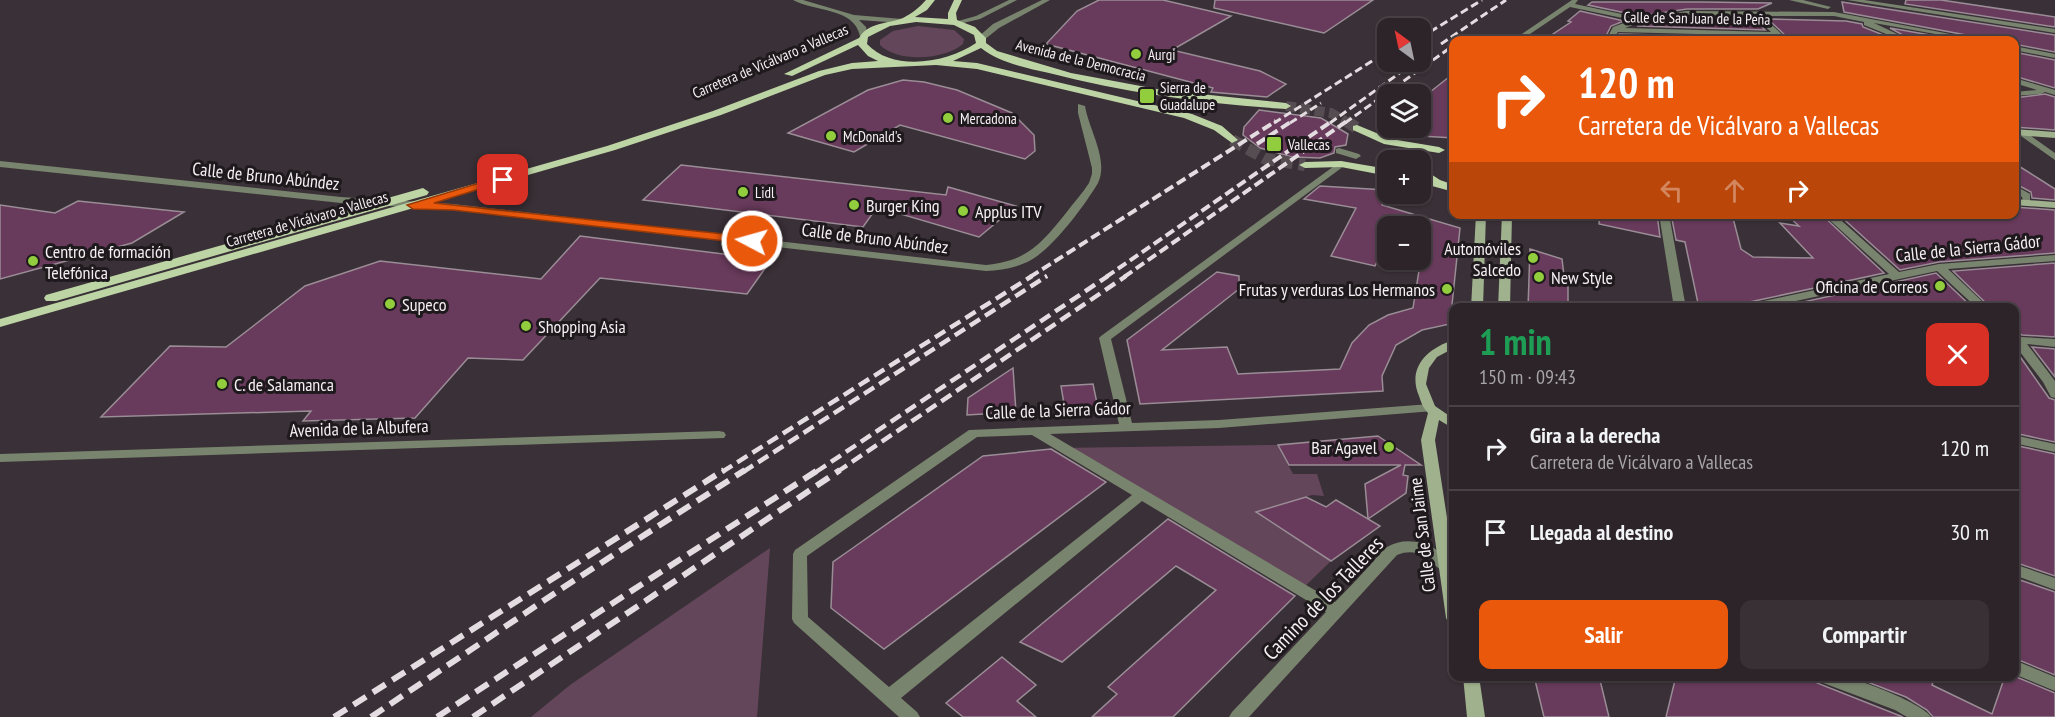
<!DOCTYPE html>
<html lang="es">
<head>
<meta charset="utf-8">
<style>
  :root { --surface:#2c2429; --page:#383035; --text:#f1f3f6; --muted:#a6a4a8; --line:#484146; --accent:#ea580c }
  body { margin:0; font-family:"PT Sans Narrow",sans-serif; background:var(--page); color:var(--text); height:100vh; display:flex; flex-direction:column; font-size:22px; white-space:nowrap }
  * { box-sizing:border-box; margin:0 }
  p { font-size:20px; color:var(--muted) }
  .icon { flex:none; width:33px; height:33px; fill:none; stroke:currentColor; stroke-width:2; stroke-linecap:round; stroke-linejoin:round }
  .map { position:relative; flex:1; overflow:hidden }
  .side { position:absolute; left:1449px; top:303px; width:570px; height:378px; display:flex; flex-direction:column; background:var(--surface); border-radius:12px; box-shadow:0 2px 4px #0004,0 0 0 2px var(--line) }
  .side>* { flex:none }
  .top-card { position:absolute; left:1449px; top:36px; width:570px; height:183px; border-radius:12px; box-shadow:0 2px 4px #0004,0 0 0 2px var(--line); background:#ea580c; color:#fff; overflow:hidden }
  .needle { width:39px; rotate:327deg }
  .controls { position:absolute; left:1377px; top:18px; display:grid; gap:12px }
  .controls a { display:grid; place-items:center; width:54px; height:54px; border-radius:12px; background:var(--surface); box-shadow:0 2px 4px #0004,0 0 0 2px var(--line); font-size:30px }
  .pin { position:absolute; display:grid; place-items:center; width:51px; height:51px; color:#fff; margin:-26px; border-radius:12px; box-shadow:0 3px 9px #0006 }
  .me { position:absolute; width:66px; margin:-33px; rotate:276deg; stroke-linejoin:round; filter:drop-shadow(0 0 4px #0008) }
  .turn { display:flex; align-items:center; gap:21px; height:126px; padding:0 30px; font-size:27px }
  .turn .icon { width:78px; height:78px; stroke-width:2.5 }
  .turn b { display:block; font-size:42px; line-height:51px }
  .lanes { display:flex; align-items:center; height:57px; padding:0 30px; background:#0003; justify-content:center; gap:30px; direction:ltr }
  .lanes .off { opacity:.35 }
  .round { display:grid; place-items:center; flex:none; width:63px; height:63px; border-radius:12px; background:var(--page) }
  .overview { display:flex; align-items:center; justify-content:space-between; height:102px; padding:0 30px }
  h1 { font-size:36px; font-weight:600; line-height:45px; color:#1e9e55 }
  .cta { display:flex; gap:12px; margin-top:auto; padding:12px 30px }
  .cta a { flex:1; height:69px; border-radius:12px; background:var(--accent); color:#fff; font-size:24px; font-weight:600; line-height:69px; text-align:center }
  .cta a+a { background:var(--page); color:var(--text) }
  ul { padding:0; list-style:none }
  li { display:flex; align-items:center; gap:18px; height:84px; padding:0 30px; border-top:2px solid var(--line) }
  li div { flex:1 }
  li b { display:block; font-size:22px }
  li em { font-style:normal }
  .map>svg:first-child { display:block }
</style>
</head>
<body>
<div class="map">
<svg width="2055" height="717" viewBox="0 0 2055 717">
  <rect width="100%" height="100%" fill="#3a3037"/>
  <g fill="#64465b">
    <path d="M918,26L954,30L964,39L963,44C944,60 898,63 880,45V40L893,31Z"/>
    <polygon points="1278,445 1293,474 1317,474 1324,496 1312,495 1256,513 1331,561 1297,594 1057,448"/>
    <polygon points="770,548 757,717 531,717 570,685"/>
  </g>
  <g fill="#683a5b" stroke="#9a8d96" stroke-width="1.5">
    <polygon points="1099,0 1163,0 1231,16 1172,50 1260,71 1286,84 1267,97 1211,92 1213,88 1046,44 1077,11"/>
    <polygon points="1215,0 1373,0 1324,33 1214,8"/>
    <polygon points="1906,0 1941,0 2055,17 2055,27 1905,4"/>
    <polygon points="1592,2 1702,2 1772,3 1758,9 1687,9 1640,16 1588,5"/>
    <polygon points="1842,2 2055,35 2055,52 2014,44 2014,40 1984,40 1982,38 1844,12"/>
    <polygon points="1580,11 1624,21 1611,26 1604,40 1544,40 1571,22 1568,21"/>
    <polygon points="1687,17 1753,18 1765,30 1637,26"/>
    <polygon points="1768,19 1846,21 1862,24 1863,27 1896,40 1790,40"/>
    <polygon points="1890,28 1959,40 1912,40"/>
    <polygon points="1619,34 1775,38 1778,40 1614,40"/>
    <polygon points="2014,52 2055,60 2055,88 2014,76"/>
    <polygon points="1454,73 1454,138 1420,136 1420,100"/>
    <polygon points="903,80 924,82 957,90 1012,113 1034,135 1035,151 1025,159 900,125 854,152 788,133 868,90"/>
    <polygon points="2045,94 2055,97 2055,130 2014,127 2014,98"/>
    <polygon points="1259,110 1321,118 1348,134 1346,145 1335,147 1334,153 1320,158 1292,157 1260,148 1243,135 1244,127"/>
    <polygon points="2014,163 2055,189 2055,200 2032,198 2031,192 2014,183"/>
    <polygon points="681,165 946,195 948,187 1016,206 979,237 877,207 863,227 643,200"/>
    <polygon points="1320,186 1386,190 1382,205 1460,228 1450,324 1422,330 1396,345 1382,376 1383,391 1140,404 1127,340 1217,272 1239,276 1239,289 1162,350 1227,347 1238,374 1340,369 1352,343 1369,325 1388,315 1413,308 1425,233 1420,233 1420,226 1388,226 1388,239 1375,266 1331,256 1356,208 1304,199"/>
    <polygon points="78,201 184,212 132,243 0,279 0,205 55,213"/>
    <polygon points="2014,207 2055,210 2055,253 1939,262 1900,270 1838,214 2014,214"/>
    <polygon points="1600,214 1657,214 1660,237 1599,224"/>
    <polygon points="1671,214 1732,214 1741,249 1753,257 1813,258 1780,223 1799,226 1786,214 1821,214 1884,273 1745,303 1738,308 1699,308 1685,242 1676,240"/>
    <polygon points="580,236 771,260 747,294 600,278 523,360 468,358 415,418 303,421 311,411 101,417 170,346 226,347 305,286 380,261 541,279"/>
    <polygon points="1530,249 1562,259 1565,284 1568,284 1568,308 1528,308"/>
    <polygon points="2055,263 2055,337 2022,335 2014,330 2014,308 1991,308 1953,271"/>
    <polygon points="1936,273 1973,308 1776,308"/>
    <polygon points="2032,347 2055,349 2055,377"/>
    <polygon points="2014,348 2049,398 2055,400 2055,442 2014,433"/>
    <polygon points="1013,368 1016,412 967,415 968,398"/>
    <polygon points="1093,384 1098,408 1065,410 1061,386"/>
    <polygon points="1378,436 1421,465 1405,465 1403,475 1408,476 1406,493 1368,519 1365,484 1401,465 1289,465 1278,445"/>
    <polygon points="2014,445 2055,454 2055,576 2014,562"/>
    <polygon points="1051,449 1106,482 884,649 831,608 833,562 850,550 983,456"/>
    <polygon points="1306,497 1326,507 1336,500 1380,526 1331,561 1256,512"/>
    <polygon points="1168,519 1295,596 1173,717 1092,717 1117,694 1108,687 1216,590 1176,566 1062,662 1020,642"/>
    <polygon points="2014,578 2055,592 2055,675 2014,658"/>
    <polygon points="1002,657 1036,685 1017,701 1036,717 963,717 946,703"/>
    <polygon points="1534,676 1599,676 1609,717 1544,717"/>
    <polygon points="1676,676 1814,676 1817,683 1903,717 1666,717"/>
    <polygon points="1852,676 1935,676 1932,685 1992,714 2005,676 2014,676 2055,693 2055,717 1933,717 1927,710 1906,697"/>
  </g>
  <g fill="none" stroke-linecap="round" stroke-linejoin="round">
    <polyline stroke="#564d53" stroke-width="10" stroke-dasharray="10 4.5" stroke-linecap="butt" points="1286,106 1331,113 1348,123"/>
    <g stroke="#564d53" stroke-width="12" stroke-dasharray="12 6" stroke-linecap="butt">
      <polyline points="1346,121 1357,128"/>
      <polyline points="1232,140 1266,159 1305,165"/>
    </g>
    <g fill="#78846d" fill-rule="evenodd">
      <path d="M793,0H803L854,15L902,19L906,21L902,23L859,20L866,27L868,36L864,38L860,36C854,7 814,12 793,0Z"/>
      <polygon points="1009,0 1017,0 980,19 955,25 951,23 976,16"/>
      <polygon points="1042,0 1050,0 999,28 984,40 977,38 993,24"/>
      <path d="M1572,0H1578L1575,4L1640,18L1687,11L1834,12L1982,40H1969L1874,23L1910,40H1901L1864,25V22L1834,16H1762L1788,40H1781L1776,36L1618,32L1612,40H1606L1613,27L1632,20L1570,7L1521,40H1513ZM1687,15L1754,16L1771,32L1625,28L1641,22Z"/>
      <polygon points="1789,0 1803,0 1831,7 1828,9"/>
      <polygon points="1847,0 1864,0 2055,29 2055,33"/>
      <polygon points="2014,46 2055,54 2055,58 2014,50"/>
      <polygon points="2014,78 2055,90 2055,95 2045,92 2041,94 2014,96 2014,92 2037,90 2014,83"/>
      <path d="M1078,104L1085,106C1089,130 1109,160 1098,183C1085,205 1053,248 1031,260C1017,268 1001,270 986,271L453,210L341,203L0,167V161L341,197L453,204L986,265C1027,261 1041,244 1066,213C1073,203 1082,194 1089,183L1092,174V168L1078,113Z"/>
      <polygon points="2031,130 2035,133 2031,136 2055,153 2055,160 2021,136"/>
      <polygon points="1451,146 1454,146 1454,152 1447,149"/>
      <polygon points="1339,148 1359,154 1361,156 1356,159 1336,153 1336,149"/>
      <path d="M1341,161L1346,164L1344,166L1111,339L1132,423L1219,420L1430,404L1434,405L1436,408L1434,411L1219,428L1050,434L1335,602C1347,590 1359,577 1371,564C1376,559 1381,551 1387,547C1410,533 1441,546 1454,567L1451,571C1434,576 1428,543 1397,555L1249,717H1229L1232,712L1326,612L1142,501L901,698L917,712L920,717H899L794,623L792,619L793,554L795,550L969,430L1119,424L1099,338L1101,336ZM1032,435L1132,495L889,687L808,617L807,556L977,437Z"/>
      <polygon points="2014,185 2030,194 2030,205 2024,205 2022,197 2014,192"/>
      <polygon points="1659,214 1669,214 1686,308 1674,308"/>
      <polygon points="1823,214 1834,214 1899,272 1939,264 2055,255 2055,261 1948,269 1989,308 1977,308 1937,271 1763,308 1740,308 1745,305 1889,274"/>
      <polygon points="2014,332 2021,337 2055,339 2055,347 2027,344 2055,381 2055,398 2051,397 2043,382 2014,344"/>
      <polygon points="719,431 724,432 726,435 724,438 0,462 0,454"/>
      <polygon points="2014,435 2055,444 2055,452 2014,443"/>
      <polygon points="2014,564 2055,578 2055,590 2014,575"/>
      <polygon points="2014,660 2055,677 2055,691 2014,674"/>
      <path d="M1816,676C1825,676 1836,675 1845,677C1861,680 1924,704 1931,717H1907L1895,710L1818,681Z"/>
    </g>
    <g fill="#9fb18d" fill-rule="evenodd">
      <polygon points="2014,129 2055,132 2055,138 2014,135"/>
      <polygon points="2014,199 2055,202 2055,208 2014,205"/>
      <polygon points="1476,214 1486,214 1483,308 1471,308"/>
      <polygon points="1502,214 1512,214 1510,308 1498,308"/>
      <path d="M1454,340V348L1437,357L1429,368L1426,384L1435,406L1454,419V429L1439,420L1435,440L1454,563V624L1448,622L1446,618L1421,440L1428,413C1423,408 1421,402 1419,396C1407,368 1427,348 1454,340Z"/>
      <polygon points="1463,676 1479,676 1485,717 1467,717"/>
    </g>
    <g fill="#bdd4a5" fill-rule="evenodd">
      <path d="M926,0H935L927,10L915,17L948,19V13L954,0H962L956,13L957,20L975,27L986,38V43L997,51L1071,73L1162,90L1286,103L1291,106L1286,109C1206,104 1127,93 1049,73C1027,68 1000,63 981,48L953,61L977,63L1192,114L1222,126L1238,140L1232,143L1214,130L1184,118L977,69L936,65L852,69L825,75L721,115L615,150L0,327V319L607,146L713,111L819,71L852,63L878,61L868,56L858,45L792,76L784,74L859,38C868,22 888,24 903,18C911,14 920,7 926,0ZM916,22L954,25L974,35L976,43C947,63 893,72 867,44L868,37L890,26Z"/>
      <polygon points="1357,125 1391,139 1439,147 1445,150 1439,153 1384,144 1353,130 1353,126"/>
      <polygon points="1341,161 1388,169 1388,176 1341,167 1305,168 1299,165 1305,162"/>
      <polygon points="1420,167 1440,180 1454,185 1454,192 1432,186 1420,176"/>
      <polygon points="423,188 429,192 427,195 56,301 46,301 44,298 46,295"/>
    </g>
    <g stroke="#e3dce1" stroke-width="3" stroke-dasharray="8 4" stroke-linecap="butt">
      <polyline points="1420,38 1482,0"/>
      <polyline points="1441,44 1506,0"/>
      <polyline points="1274,123 1388,51"/>
      <polyline points="1290,123 1321,103"/>
      <polyline points="1330,123 1415,62"/>
      <polyline points="1345,123 1454,45"/>
    </g>
    <g stroke="#e3dce1" stroke-width="4" stroke-dasharray="10 4.5" stroke-linecap="butt">
      <polyline points="1257,144 1292,121"/>
      <polyline points="1030,277 1276,121"/>
      <polyline points="1045,277 1047,276"/>
      <polyline points="1106,277 1332,121"/>
      <polyline points="1124,277 1347,121"/>
    </g>
    <g stroke="#e3dce1" stroke-width="4.5" stroke-dasharray="12 6" stroke-linecap="butt">
      <polyline points="722,472 1032,276"/>
      <polyline points="743,472 1047,276"/>
      <polyline points="816,472 1108,276"/>
      <polyline points="837,472 1126,276"/>
    </g>
    <g stroke="#e3dce1" stroke-width="6" stroke-dasharray="15 8" stroke-linecap="butt">
      <polyline points="334,717 724,470"/>
      <polyline points="371,717 564,587 745,470"/>
      <polyline points="437,717 818,470"/>
      <polyline points="473,717 840,470"/>
    </g>
  </g>
  <polygon fill="#ea580c" stroke="#983908" stroke-width="1.5" points="499,177 509,180 434,203 752,237 758,241 752,244 453,210 413,209 407,205"/>
  <g fill="#92cd3e" stroke="#1e191c" stroke-width="2">
    <circle cx="1136" cy="54" r="6"/>
    <rect x="1139" y="88" width="16" height="16" rx="3"/>
    <circle cx="948" cy="118" r="6"/>
    <circle cx="831" cy="136" r="6"/>
    <rect x="1266" y="136" width="16" height="16" rx="3"/>
    <circle cx="743" cy="192" r="6"/>
    <circle cx="854" cy="205" r="6"/>
    <circle cx="963" cy="211" r="6"/>
    <circle cx="1533" cy="258" r="6"/>
    <circle cx="33" cy="261" r="6"/>
    <circle cx="1539" cy="277" r="6"/>
    <circle cx="1940" cy="286" r="6"/>
    <circle cx="1447" cy="289" r="6"/>
    <circle cx="390" cy="304" r="6"/>
    <circle cx="526" cy="326" r="6"/>
    <circle cx="222" cy="384" r="6"/>
    <circle cx="1389" cy="447" r="6"/>
  </g>
  <g text-anchor="middle" dominant-baseline="central" stroke-width="6" stroke-linejoin="round" paint-order="stroke">
    <g font-size="15" fill="#f6eff4" stroke="#1e191c">
      <text transform="translate(1697 18) rotate(1)">Calle de San Juan de la Peña</text>
      <text transform="translate(1081 60) rotate(14)">Avenida de la Democracia</text>
      <text transform="translate(770 61) rotate(-23)">Carretera de Vicálvaro a Vallecas</text>
      <text transform="translate(307 219) rotate(-16)">Carretera de Vicálvaro a Vallecas</text>
    </g>
    <g font-size="15" fill="#f6eff4" stroke="#1e191c" text-anchor="start">
      <text x="1148" y="54">Aurgi</text>
      <text x="1160" y="87">Sierra de<tspan x="1160" dy="17">Guadalupe</tspan></text>
      <text x="960" y="118">Mercadona</text>
      <text x="843" y="136">McDonald's</text>
      <text x="1288" y="144">Vallecas</text>
      <text x="755" y="192">Lidl</text>
    </g>
    <g font-size="18" fill="#f6eff4" stroke="#1e191c">
      <text transform="translate(266 176) rotate(6)">Calle de Bruno Abúndez</text>
      <text transform="translate(875 238) rotate(7)">Calle de Bruno Abúndez</text>
      <text transform="translate(1968 248) rotate(-6)">Calle de la Sierra Gádor</text>
      <text transform="translate(1058 410) rotate(-2)">Calle de la Sierra Gádor</text>
      <text transform="translate(359 428) rotate(-2)">Avenida de la Albufera</text>
      <text transform="translate(1422 535) rotate(-97)">Calle de San Jaime</text>
    </g>
    <g font-size="18" fill="#f6eff4" stroke="#1e191c" text-anchor="start">
      <text x="866" y="205">Burger King</text>
      <text x="975" y="211">Applus ITV</text>
      <text x="1521" y="248" text-anchor="end">Automóviles<tspan x="1521" dy="21">Salcedo</tspan></text>
      <text x="45" y="251">Centro de formación<tspan x="45" dy="21">Telefónica</tspan></text>
      <text x="1551" y="277">New Style</text>
      <text x="1928" y="286" text-anchor="end">Oficina de Correos</text>
      <text x="1435" y="289" text-anchor="end">Frutas y verduras Los Hermanos</text>
      <text x="402" y="304">Supeco</text>
      <text x="538" y="326">Shopping Asia</text>
      <text x="234" y="384">C. de Salamanca</text>
      <text x="1377" y="447" text-anchor="end">Bar Agavel</text>
    </g>
    <g font-size="21" fill="#f6eff4" stroke="#1e191c">
      <text transform="translate(1323 598) rotate(-46)">Camino de los Talleres</text>
    </g>
  </g>
</svg>
<div class="controls">
<a><svg class="needle" viewBox="-14 -14 28 28"><path d="M0-13l5 13h-10z" fill="#e53935"/><path d="M0 13l5-13h-10z" fill="#a6a4a8"/></svg></a>
<a><svg class="icon" aria-label="layers" viewBox="0 0 24 24"><path d="M12 4l9 5-9 5-9-5zM3 14l9 5 9-5"/></svg></a>
<a>+</a>
<a>−</a>
</div>
<div class="pin" style="left:503px;top:180px;background:#d93025"><svg class="icon" aria-label="arrive" viewBox="0 0 24 24"><path d="M6 21V4h12l-3 4 3 4H6"/></svg></div>
<svg class="me" style="left:752px;top:241px" viewBox="-20 -20 40 40"><circle r="17" fill="#ea580c" stroke="#fff" stroke-width="3"/><path d="M0-11L8 9 0 5-8 9z" fill="#fff"/></svg>
<div class="top-card">
<div class="turn"><svg class="icon" aria-label="right" viewBox="0 0 24 24"><path d="M7 20v-9h11M14 6l5 5-5 5"/></svg><div><b>120 m</b>Carretera de Vicálvaro a Vallecas</div></div>
<div class="lanes"><svg class="icon off" aria-label="left" viewBox="0 0 24 24"><path d="M17 20v-9H6M10 6l-5 5 5 5"/></svg><svg class="icon off" aria-label="ahead" viewBox="0 0 24 24"><path d="M12 20V5M6 11l6-6 6 6"/></svg><svg class="icon" aria-label="right" viewBox="0 0 24 24"><path d="M7 20v-9h11M14 6l5 5-5 5"/></svg></div>
</div>
<section class="side">
<div class="overview"><div><h1>1 min</h1><p>150 m · 09:43</p></div><a class="round" style="background:#d93025;color:#fff"><svg class="icon" aria-label="close" viewBox="0 0 24 24"><path d="M6 6l12 12M18 6L6 18"/></svg></a></div>
<ul>
<li><svg class="icon" aria-label="right" viewBox="0 0 24 24"><path d="M7 20v-9h11M14 6l5 5-5 5"/></svg><div><b>Gira a la derecha</b><p>Carretera de Vicálvaro a Vallecas</p></div><em>120 m</em></li>
<li><svg class="icon" aria-label="arrive" viewBox="0 0 24 24"><path d="M6 21V4h12l-3 4 3 4H6"/></svg><div><b>Llegada al destino</b></div><em>30 m</em></li>
</ul>
<div class="cta"><a>Salir</a><a>Compartir</a></div>
</section>
</div>
</body>
</html>
